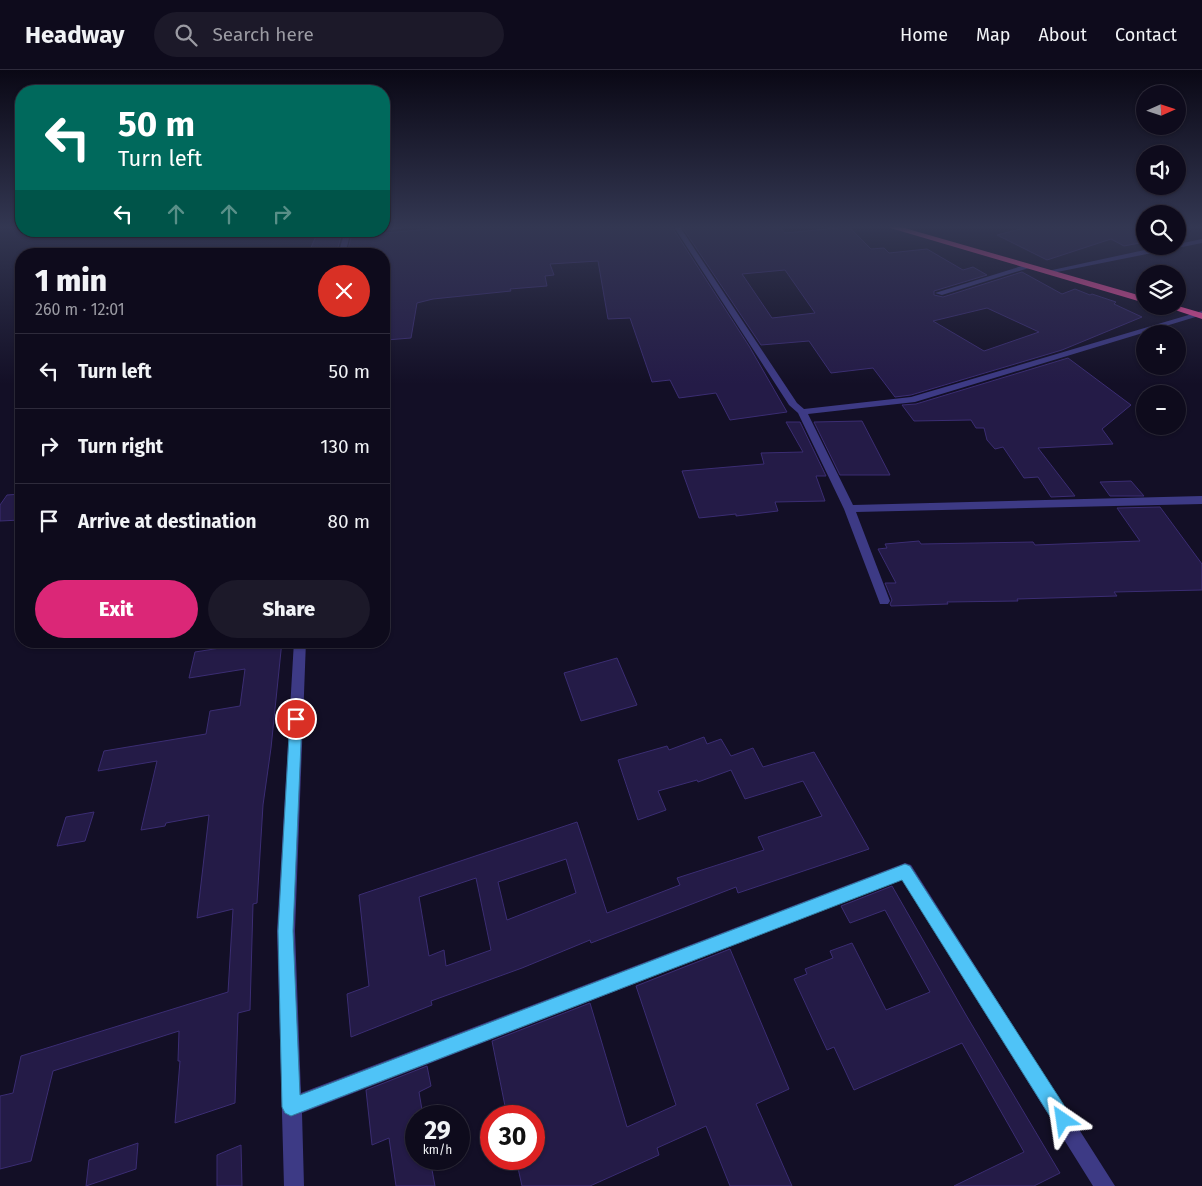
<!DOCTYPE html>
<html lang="en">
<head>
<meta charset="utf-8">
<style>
  :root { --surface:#0e0b1c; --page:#1c1929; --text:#f1f3f6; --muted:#9b9ba3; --line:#2e2b3b; --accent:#db2777 }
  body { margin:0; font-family:"Fira Sans",sans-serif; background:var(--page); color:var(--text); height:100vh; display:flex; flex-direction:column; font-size:19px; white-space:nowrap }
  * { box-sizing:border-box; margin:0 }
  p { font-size:16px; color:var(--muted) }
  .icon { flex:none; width:28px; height:28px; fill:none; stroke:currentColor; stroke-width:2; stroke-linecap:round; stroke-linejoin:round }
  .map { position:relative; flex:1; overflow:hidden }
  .panel { position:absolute; left:15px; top:178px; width:375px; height:400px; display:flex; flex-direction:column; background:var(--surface); border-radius:20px; box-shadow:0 1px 4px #0004,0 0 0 1px var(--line) }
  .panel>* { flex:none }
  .hud { position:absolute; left:15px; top:15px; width:375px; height:152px; border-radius:20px; box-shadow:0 1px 4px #0004,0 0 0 1px var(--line); background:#00695c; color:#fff; overflow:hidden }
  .needle { width:32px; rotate:87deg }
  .controls { position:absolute; left:1136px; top:15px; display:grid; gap:10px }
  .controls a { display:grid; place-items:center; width:50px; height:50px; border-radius:50%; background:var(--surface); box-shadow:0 1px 4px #0004,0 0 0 1px var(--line); font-size:25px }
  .speed { position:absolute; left:405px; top:1035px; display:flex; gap:10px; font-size:25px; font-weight:700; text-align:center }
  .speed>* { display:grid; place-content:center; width:65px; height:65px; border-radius:50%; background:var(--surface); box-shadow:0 1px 4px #0004,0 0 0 1px var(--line); line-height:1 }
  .speed small { font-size:12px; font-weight:400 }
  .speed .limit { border:8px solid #d22; background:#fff; color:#111 }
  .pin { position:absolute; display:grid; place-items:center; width:42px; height:42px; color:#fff; margin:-21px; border:2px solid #fff; border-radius:50%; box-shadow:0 1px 5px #0007 }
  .me { position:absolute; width:55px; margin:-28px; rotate:328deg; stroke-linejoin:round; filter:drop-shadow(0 0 4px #0008) }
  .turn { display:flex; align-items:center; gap:18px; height:105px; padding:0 20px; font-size:22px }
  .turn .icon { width:65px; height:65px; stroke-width:2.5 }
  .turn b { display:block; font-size:35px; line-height:42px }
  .lanes { display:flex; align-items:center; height:48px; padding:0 20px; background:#0003; justify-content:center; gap:25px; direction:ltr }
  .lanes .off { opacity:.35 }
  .round { display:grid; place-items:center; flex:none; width:52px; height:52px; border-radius:26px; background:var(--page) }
  .summary { display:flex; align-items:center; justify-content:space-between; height:85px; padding:0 20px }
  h1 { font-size:30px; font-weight:800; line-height:38px }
  .cta { display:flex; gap:10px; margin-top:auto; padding:10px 20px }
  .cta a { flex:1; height:58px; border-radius:30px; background:var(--accent); color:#fff; font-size:20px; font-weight:800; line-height:58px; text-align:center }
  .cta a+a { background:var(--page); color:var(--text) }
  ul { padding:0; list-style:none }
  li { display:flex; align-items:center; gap:15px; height:75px; padding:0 20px; border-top:1px solid var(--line) }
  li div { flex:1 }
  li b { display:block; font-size:19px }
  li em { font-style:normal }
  header { display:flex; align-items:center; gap:30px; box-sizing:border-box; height:70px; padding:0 25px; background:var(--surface); border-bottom:1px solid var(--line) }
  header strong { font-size:24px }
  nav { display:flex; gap:28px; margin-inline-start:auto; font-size:18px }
  .search { width:350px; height:45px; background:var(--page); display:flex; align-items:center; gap:12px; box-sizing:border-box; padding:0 18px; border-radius:28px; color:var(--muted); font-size:19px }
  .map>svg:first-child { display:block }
</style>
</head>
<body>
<header>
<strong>Headway</strong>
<div class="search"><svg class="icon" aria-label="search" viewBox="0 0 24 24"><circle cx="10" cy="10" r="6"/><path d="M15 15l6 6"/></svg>Search here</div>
<nav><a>Home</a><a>Map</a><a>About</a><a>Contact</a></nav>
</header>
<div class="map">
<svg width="1202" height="1116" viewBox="0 0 1202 1116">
  <rect width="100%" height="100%" fill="#130f26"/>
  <g fill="#241b47" stroke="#3b2d73" fill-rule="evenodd">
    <polygon points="455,157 672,157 749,276 787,342 730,350 716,323 679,328 670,310 652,312 630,248 608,249 598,191 550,194 554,205 545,206 547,216 510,219 511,221 433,229 417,233 411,268 386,270 389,236 384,236 384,184 347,184 352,163 378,161 384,163"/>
    <path d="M682,157H780L785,163L849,157L871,179L884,178L889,183L927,179L963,200L973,197L987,205L934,221V225L943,227L1022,202L1062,224L1075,219L1090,225L1092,224L1116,232L1114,234L1142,247L1062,280L911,325L895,327L873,298L831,303L809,271L761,275ZM785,200L815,243L772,248L742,204ZM987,238L1039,262L984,281L933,251Z"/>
    <polygon points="1028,157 1145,157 1145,172 1124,176 1111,169 1047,190 997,165"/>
    <polygon points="342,163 336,184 308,184 317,164"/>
    <polygon points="1068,288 1131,335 1102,359 1113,374 1038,378 1075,426 1051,427 1038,407 1024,408 1003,377 995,379 987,370 984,358 976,358 971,350 914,351 902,335 916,334"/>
    <polygon points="862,351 890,405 840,405 814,352"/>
    <polygon points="786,352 800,352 826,406 816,406 825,431 775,432 778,441 736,446 736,444 699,448 682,401 764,394 761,383 803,382"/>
    <polygon points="1131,411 1144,426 1110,426 1100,412"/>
    <polygon points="21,424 21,450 0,451 0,435 7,425"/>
    <polygon points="1160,437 1202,494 1202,520 1114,522 1117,526 1017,529 1018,531 947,532 948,534 891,536 890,534 892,530 885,513 896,513 878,479 887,478 885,474 919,471 921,474 1033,472 1035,475 1140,471 1117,438"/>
    <polygon points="265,571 282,571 271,678 263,735 257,833 253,834 250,940 238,943 235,1033 175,1053 180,991 178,991 179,961 53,1001 31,1091 0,1099 0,1026 13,1023 21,986 228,922 233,839 197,848 209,745 166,753 165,756 141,760 157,691 98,701 104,681 206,664 210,641 240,636 245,599 189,608 195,582"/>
    <polygon points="617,588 637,635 581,651 564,603"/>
    <path d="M704,667L707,674L721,669L731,686L753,678L763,697L814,682L869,779L738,823L736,817L635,856L591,873L590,870L522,898L431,931L432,935L351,967L347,924L369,916L359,825L577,752L607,843L680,815L677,808L764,780L758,767L822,746L803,711L745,729L731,700L698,712L697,710L658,721L666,740L638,750L618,690L667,676L669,680ZM566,789L576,823L507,850L498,812ZM476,808L491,880L446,896L444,880L429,886L419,827Z"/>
    <polygon points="94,742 85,771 57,776 66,747"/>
    <polygon points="892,816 966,945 1060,1103 1034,1116 954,1116 1024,1082 962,973 854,1020 834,977 827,980 794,909 807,904 805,899 833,888 830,881 852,873 886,940 930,922 885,840 850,853 841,836"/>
    <polygon points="730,879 789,1019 756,1034 792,1116 730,1116 706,1056 657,1078 659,1085 590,1116 522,1116 516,1089 534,1089 534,1046 507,1046 492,971 590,933 627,1057 676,1035 636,916"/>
    <polygon points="427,996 431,1016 419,1022 423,1046 416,1046 416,1089 430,1089 435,1116 396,1116 389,1068 372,1075 366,1020"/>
    <polygon points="138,1073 136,1099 86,1116 89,1090"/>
    <polygon points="241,1075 242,1116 217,1116 217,1085"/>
  </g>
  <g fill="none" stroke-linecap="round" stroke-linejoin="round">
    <g fill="#3d3a85" fill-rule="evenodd">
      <polygon points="384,157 413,157 384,161"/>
      <polygon points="674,157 680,157 797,333 804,339 911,327 1202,241 1202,245 915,332 808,344 853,435 1202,426 1202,434 856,442 890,531 888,534 880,534 844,439 798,343 789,335"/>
      <polygon points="345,161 351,161 345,184 338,184"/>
      <polygon points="1202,169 1202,173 1047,204 1043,202 1163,176 1178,176 1178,174"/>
      <polygon points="1025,195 1032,197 942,225 935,223"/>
      <polygon points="294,571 306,571 295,861 301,1023 905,793 911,795 1115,1116 1093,1116 902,810 302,1043 304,1116 284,1116 277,861"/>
    </g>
    <g fill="#ff4fa3" fill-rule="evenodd">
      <polygon points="887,157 901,157 1145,227 1145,233"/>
      <polygon points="1163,236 1178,236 1202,243 1202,249"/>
    </g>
  </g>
  <linearGradient id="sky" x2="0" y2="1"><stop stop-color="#0a0815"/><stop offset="0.5" stop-color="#333752"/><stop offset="1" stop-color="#333752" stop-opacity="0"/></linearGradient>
  <rect width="1202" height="314" fill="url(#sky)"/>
  <polygon fill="#4fc3f7" stroke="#337fa1" points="296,643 300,645 302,649 293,861 300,1025 905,794 910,796 1069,1043 1072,1050 1069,1056 1063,1059 1056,1056 902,810 291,1046 285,1043 282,1037 278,861 290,649 292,645"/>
</svg>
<div class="controls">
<a><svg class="needle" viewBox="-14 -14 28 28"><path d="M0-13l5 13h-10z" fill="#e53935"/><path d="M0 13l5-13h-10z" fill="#9b9ba3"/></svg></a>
<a><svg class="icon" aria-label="sound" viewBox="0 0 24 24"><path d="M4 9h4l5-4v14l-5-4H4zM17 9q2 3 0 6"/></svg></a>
<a><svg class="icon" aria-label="search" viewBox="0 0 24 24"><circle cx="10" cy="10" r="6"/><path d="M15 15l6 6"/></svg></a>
<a><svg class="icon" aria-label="layers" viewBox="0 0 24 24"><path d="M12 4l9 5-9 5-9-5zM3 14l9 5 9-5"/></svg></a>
<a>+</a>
<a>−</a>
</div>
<div class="speed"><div>29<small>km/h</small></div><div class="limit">30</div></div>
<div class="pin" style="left:296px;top:649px;background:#d93025"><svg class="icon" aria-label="arrive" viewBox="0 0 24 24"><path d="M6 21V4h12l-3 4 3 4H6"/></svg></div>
<svg class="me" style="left:1063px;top:1050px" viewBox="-20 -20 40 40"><path d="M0-17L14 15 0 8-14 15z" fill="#4fc3f7" stroke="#fff" stroke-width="4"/></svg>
<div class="hud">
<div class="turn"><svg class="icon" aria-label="left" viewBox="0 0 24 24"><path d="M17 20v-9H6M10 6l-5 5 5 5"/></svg><div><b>50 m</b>Turn left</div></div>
<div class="lanes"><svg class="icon" aria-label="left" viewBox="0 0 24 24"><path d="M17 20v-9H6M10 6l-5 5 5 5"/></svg><svg class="icon off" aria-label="ahead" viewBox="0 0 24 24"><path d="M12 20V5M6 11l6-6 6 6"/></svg><svg class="icon off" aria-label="ahead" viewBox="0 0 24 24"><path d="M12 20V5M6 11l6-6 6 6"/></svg><svg class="icon off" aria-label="right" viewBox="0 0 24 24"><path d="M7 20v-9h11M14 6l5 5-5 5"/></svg></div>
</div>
<section class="panel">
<div class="summary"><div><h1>1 min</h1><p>260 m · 12:01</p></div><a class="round" style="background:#d93025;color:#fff"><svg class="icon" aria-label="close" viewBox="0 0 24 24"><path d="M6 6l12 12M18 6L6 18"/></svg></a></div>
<ul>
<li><svg class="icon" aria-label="left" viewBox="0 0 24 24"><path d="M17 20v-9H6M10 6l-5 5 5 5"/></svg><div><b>Turn left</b></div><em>50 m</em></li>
<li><svg class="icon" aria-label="right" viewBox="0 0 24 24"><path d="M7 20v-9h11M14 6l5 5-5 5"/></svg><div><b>Turn right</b></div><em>130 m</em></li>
<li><svg class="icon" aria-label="arrive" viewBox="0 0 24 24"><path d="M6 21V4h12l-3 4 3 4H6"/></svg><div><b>Arrive at destination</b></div><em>80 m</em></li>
</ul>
<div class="cta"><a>Exit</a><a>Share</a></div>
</section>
</div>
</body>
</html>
